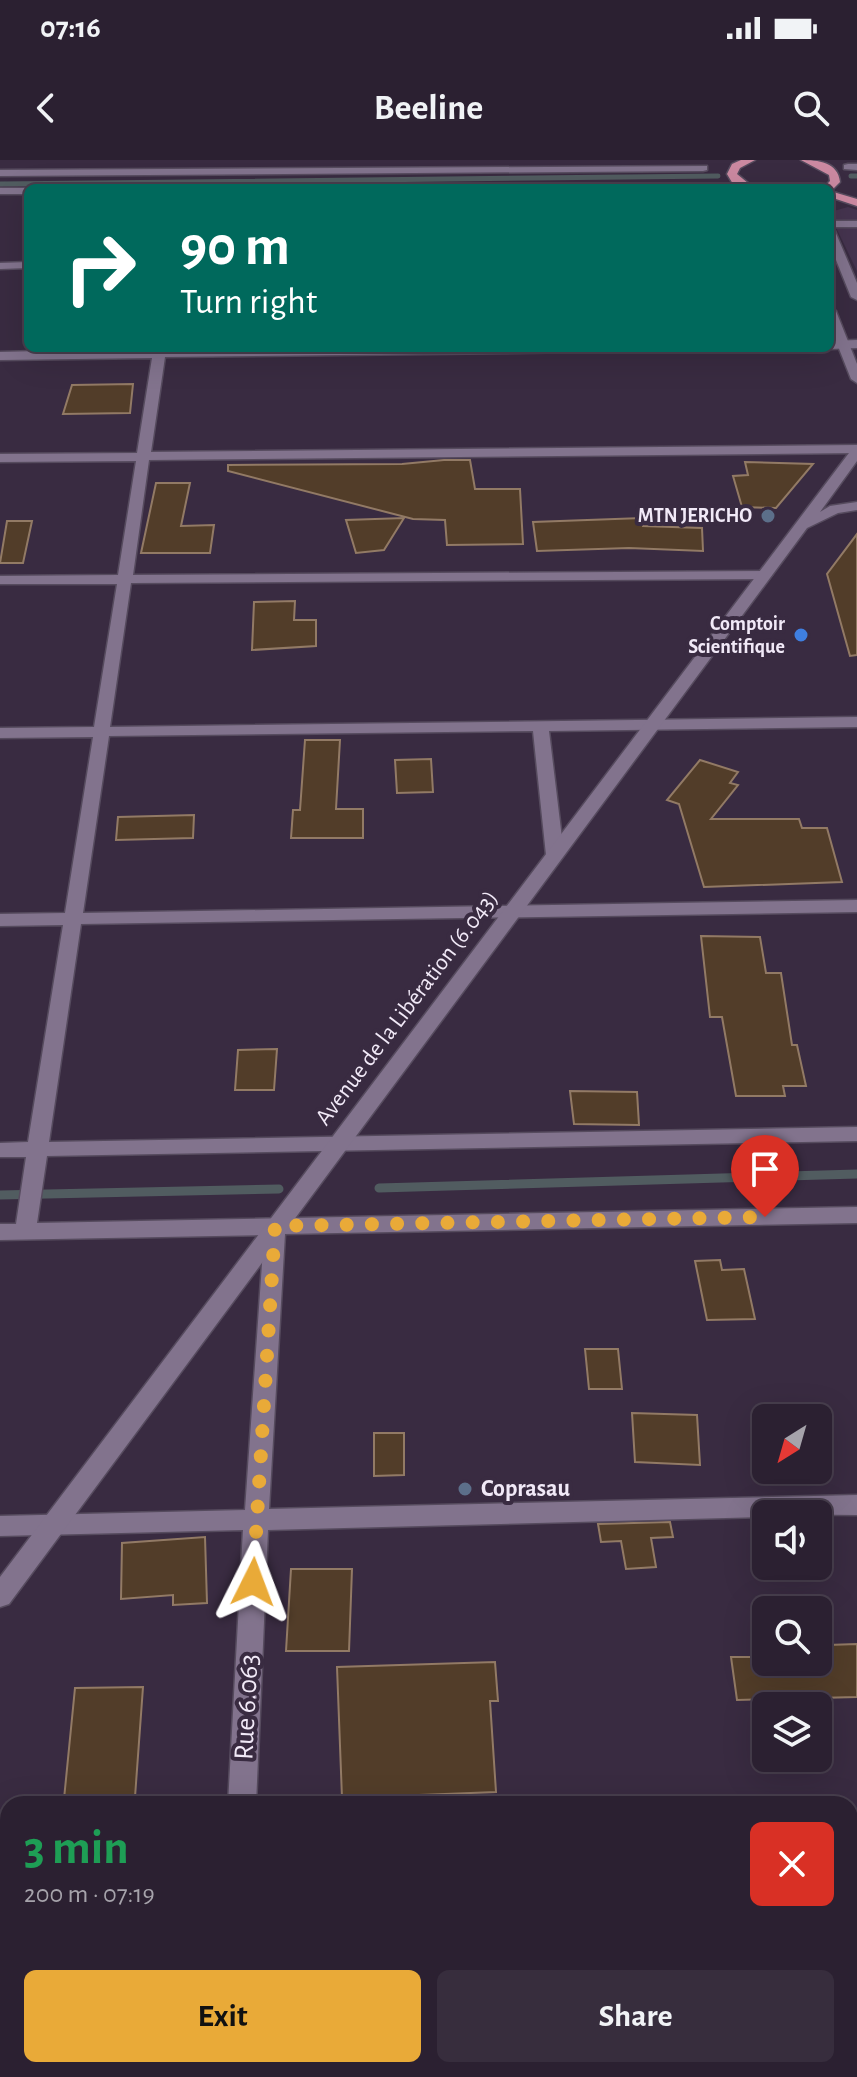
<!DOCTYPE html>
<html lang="en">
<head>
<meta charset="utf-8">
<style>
  :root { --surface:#2b2031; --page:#372d3d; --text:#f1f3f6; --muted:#a6a3ab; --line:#473e4d; --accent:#e9aa38 }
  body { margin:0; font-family:"Alegreya Sans",sans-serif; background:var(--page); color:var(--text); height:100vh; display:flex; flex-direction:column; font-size:30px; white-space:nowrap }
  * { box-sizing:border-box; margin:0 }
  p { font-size:26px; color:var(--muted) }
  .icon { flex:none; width:44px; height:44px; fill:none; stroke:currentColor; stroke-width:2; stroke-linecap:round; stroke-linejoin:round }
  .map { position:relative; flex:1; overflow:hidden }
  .details { position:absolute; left:0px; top:1636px; width:858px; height:282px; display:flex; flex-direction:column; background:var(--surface); border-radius:24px 24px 0 0; box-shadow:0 8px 32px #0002,0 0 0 2px var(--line) }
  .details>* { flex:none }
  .hud { position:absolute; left:24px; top:24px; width:810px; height:168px; border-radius:12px; box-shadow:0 8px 32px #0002,0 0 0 2px var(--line); background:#00695c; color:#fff; overflow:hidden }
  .needle { width:52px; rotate:217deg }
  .fabs { position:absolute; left:752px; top:1244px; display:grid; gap:16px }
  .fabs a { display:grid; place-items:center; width:80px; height:80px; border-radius:12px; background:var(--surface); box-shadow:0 8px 32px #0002,0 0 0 2px var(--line); font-size:40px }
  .pin { position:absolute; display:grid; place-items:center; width:68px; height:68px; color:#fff; margin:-82px -34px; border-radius:50% 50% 50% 0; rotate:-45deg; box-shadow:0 0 8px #0007 }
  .pin .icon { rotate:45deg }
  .me { position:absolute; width:88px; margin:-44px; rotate:3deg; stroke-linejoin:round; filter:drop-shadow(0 0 6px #0008) }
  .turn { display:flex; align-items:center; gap:28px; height:168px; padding:0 24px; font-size:36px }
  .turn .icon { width:104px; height:104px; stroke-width:2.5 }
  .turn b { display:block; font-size:56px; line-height:68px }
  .round { display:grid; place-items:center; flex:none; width:84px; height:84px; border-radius:12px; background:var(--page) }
  .summary { display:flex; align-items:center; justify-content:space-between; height:136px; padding:0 24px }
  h1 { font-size:48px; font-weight:700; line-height:60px; color:#1e9e55 }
  .primary-button { display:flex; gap:16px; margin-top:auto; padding:16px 24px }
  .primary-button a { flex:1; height:92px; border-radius:12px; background:var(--accent); color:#111; font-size:32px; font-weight:700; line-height:92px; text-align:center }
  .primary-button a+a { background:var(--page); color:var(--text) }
  .status { display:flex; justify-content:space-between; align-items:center; height:56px; padding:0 40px; background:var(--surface); direction:ltr }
  .status svg { height:22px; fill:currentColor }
  header { display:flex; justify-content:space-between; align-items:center; height:104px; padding:0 24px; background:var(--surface); font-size:36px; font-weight:700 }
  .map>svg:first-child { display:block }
</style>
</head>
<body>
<div class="status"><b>07:16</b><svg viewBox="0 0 49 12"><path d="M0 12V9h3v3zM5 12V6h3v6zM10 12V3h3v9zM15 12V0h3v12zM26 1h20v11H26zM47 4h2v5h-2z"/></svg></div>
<header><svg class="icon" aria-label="back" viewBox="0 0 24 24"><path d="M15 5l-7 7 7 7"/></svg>Beeline<svg class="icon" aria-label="search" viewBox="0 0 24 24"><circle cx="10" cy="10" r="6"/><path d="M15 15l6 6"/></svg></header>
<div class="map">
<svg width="857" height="1917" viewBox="0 0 857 1917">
  <rect width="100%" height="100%" fill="#392b41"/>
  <polygon fill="#45344f" points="848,47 857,50 857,111 830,55 830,52"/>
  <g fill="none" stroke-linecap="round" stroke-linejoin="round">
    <g stroke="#515c60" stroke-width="5">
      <polyline points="851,16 857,16"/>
      <polyline points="0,24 718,16"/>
    </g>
    <g stroke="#515c60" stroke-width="9">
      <polyline points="379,1028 857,1014"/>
      <polyline points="0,1035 279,1029"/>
    </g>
  </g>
  <g fill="#523d29" stroke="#927a65" stroke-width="2">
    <polygon points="133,224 130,253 63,254 72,225"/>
    <polygon points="444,300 470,300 475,329 520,329 523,384 447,385 445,360 413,359 228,311 228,305 402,304"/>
    <polygon points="745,302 813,304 776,348 742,347 733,316 748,315"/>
    <polygon points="156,323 190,323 181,366 214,365 210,393 141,393"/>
    <polygon points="404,358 384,390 356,393 346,360"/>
    <polygon points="642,358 643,366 702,368 703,391 629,388 537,391 533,362"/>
    <polygon points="7,361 32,361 23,403 0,403"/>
    <polygon points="857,374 857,495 850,496 827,414"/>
    <polygon points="295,441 294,460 316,460 316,486 252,490 254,442"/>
    <polygon points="305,580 340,580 336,649 363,649 363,678 291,678 293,650 300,650"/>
    <polygon points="431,599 433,632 397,633 395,600"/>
    <polygon points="700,600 738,612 730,623 738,625 711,659 799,659 802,668 827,668 842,722 704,727 679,644 667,640"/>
    <polygon points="194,655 193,678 116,680 118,657"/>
    <polygon points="701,776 760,777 766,813 781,813 792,885 797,885 806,926 783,926 785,936 736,936 722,857 710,857"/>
    <polygon points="277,889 274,930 235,930 238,890"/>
    <polygon points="570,931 637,932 639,965 574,964"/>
    <polygon points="720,1100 722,1110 744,1109 755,1159 707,1160 695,1101"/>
    <polygon points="585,1189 618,1189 622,1229 589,1229"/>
    <polygon points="632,1253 697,1255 700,1305 635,1302"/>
    <polygon points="374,1273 404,1273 404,1315 374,1316"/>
    <polygon points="670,1362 673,1377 651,1378 656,1407 626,1409 621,1381 601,1382 598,1364"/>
    <polygon points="205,1377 207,1443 173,1445 173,1435 121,1439 122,1383"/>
    <polygon points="291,1409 352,1409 349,1491 286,1491"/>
    <polygon points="857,1484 857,1537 737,1540 731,1497 766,1497 766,1502 818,1502 818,1495 830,1495 828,1485"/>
    <polygon points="495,1502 498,1541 490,1541 496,1632 342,1638 337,1507"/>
    <polygon points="143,1527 135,1637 64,1639 75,1528"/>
  </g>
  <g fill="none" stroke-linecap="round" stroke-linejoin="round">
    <g stroke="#564b5e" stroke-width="3">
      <rect id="service" x="830" y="61" width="27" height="6"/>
    </g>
    <g stroke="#564b5e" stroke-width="3">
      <g id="minor">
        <polygon points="848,4 857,4 857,10 844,9 844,5"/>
        <polygon points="707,6 707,10 703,11 0,16 0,10"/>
        <polygon points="718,24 723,28 283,28 288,25"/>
        <rect x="0" y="28" width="28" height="6"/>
        <polygon points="28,102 28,108 0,109 0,103"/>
        <polygon points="857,180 857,188 830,189 827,188 830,181"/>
        <polygon points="154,188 594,188 588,192 165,197 151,292 857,285 857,293 149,300 133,415 765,411 772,415 765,419 131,423 110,567 857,557 857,567 549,571 564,695 555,700 546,695 533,571 109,576 83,753 857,740 857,752 81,764 49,982 857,967 857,981 47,996 37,1063 857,1047 857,1063 285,1074 269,1349 857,1335 857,1355 766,1354 766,1357 268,1370 256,1644 228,1644 243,1370 0,1376 0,1356 245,1350 264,1075 0,1080 0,1064 16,1064 26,997 0,997 0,983 28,982 63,765 0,766 0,754 65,753 93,577 0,578 0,568 94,567 117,424 0,424 0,416 118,415 136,301 0,302 0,294 137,293 152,198 0,200 0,192"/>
        <rect x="850" y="1666" width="7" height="26"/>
        <rect x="0" y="1687" width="8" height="26"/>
        <rect x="214" y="1910" width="30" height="7"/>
      </g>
    </g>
    <g stroke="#564b5e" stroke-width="3">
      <g id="secondary">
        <polygon points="830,68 835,71 857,123 857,140 851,137 830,85"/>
        <polygon points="830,147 836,151 857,204 857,223 851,219 830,166"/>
        <polygon points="857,288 857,301 820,352 830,346 857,342 857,350 838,353 807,368 9,1444 0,1447 0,1417 852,289"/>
      </g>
    </g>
    <g stroke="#564b5e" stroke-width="3">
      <g id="primary">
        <polygon points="741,0 755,0 740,8 737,14 754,28 733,24 727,14 732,4"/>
        <path d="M801,0C818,0 838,2 840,22L832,30L823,28L830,21L829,15Z"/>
        <polygon points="830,31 857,39 857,46 830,37"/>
      </g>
    </g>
    <use href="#service" fill="#82738d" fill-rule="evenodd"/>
    <use href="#minor" fill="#82738d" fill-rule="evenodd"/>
    <use href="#secondary" fill="#82738d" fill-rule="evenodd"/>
    <use href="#primary" fill="#cb89a1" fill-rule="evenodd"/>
  </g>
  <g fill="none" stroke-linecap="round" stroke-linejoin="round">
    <polyline stroke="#e9aa38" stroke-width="14" stroke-dasharray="0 25.2" points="253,1422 275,1066 765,1057"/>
  </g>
  <g fill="#5c6f8a" stroke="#392b41" stroke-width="3">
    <circle cx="768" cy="356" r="8"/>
    <circle cx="465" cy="1329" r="8"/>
  </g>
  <circle fill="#3f7fe0" stroke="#392b41" stroke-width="3" cx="801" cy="475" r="8"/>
  <g text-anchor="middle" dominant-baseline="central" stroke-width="8" stroke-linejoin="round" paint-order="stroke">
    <g font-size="20" font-weight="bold" fill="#f1e9f7" stroke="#392b41" text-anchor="end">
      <text x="752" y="356">MTN JERICHO</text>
      <text x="785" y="464">Comptoir<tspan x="785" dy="23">Scientifique</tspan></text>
    </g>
    <g font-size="24" fill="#f1e9f7" stroke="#392b41">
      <text transform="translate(407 848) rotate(-53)">Avenue de la Libération (6.043)</text>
    </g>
    <g font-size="24" font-weight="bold" fill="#f1e9f7" stroke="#392b41" text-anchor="start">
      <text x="481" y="1329">Coprasau</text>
    </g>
    <g font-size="28" fill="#f1e9f7" stroke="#392b41">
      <text transform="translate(247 1547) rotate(-87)">Rue 6.063</text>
    </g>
  </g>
</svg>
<div class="fabs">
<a><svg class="needle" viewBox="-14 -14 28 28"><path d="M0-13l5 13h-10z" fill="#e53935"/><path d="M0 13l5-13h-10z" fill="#a6a3ab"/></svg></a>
<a><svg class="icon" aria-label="sound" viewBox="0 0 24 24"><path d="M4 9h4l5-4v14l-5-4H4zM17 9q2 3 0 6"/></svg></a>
<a><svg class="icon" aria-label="search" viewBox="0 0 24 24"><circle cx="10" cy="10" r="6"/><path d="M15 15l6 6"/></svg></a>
<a><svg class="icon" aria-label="layers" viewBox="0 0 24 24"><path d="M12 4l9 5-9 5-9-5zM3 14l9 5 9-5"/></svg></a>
</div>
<div class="pin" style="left:765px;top:1057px;background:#d93025"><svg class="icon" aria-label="arrive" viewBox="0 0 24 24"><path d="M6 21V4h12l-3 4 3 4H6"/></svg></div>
<svg class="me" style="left:253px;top:1422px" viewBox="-20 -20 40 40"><path d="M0-17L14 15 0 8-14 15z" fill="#e9aa38" stroke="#fff" stroke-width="4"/></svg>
<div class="hud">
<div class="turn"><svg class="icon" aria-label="right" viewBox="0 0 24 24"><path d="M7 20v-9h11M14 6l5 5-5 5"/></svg><div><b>90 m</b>Turn right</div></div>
</div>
<section class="details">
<div class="summary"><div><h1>3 min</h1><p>200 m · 07:19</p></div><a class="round" style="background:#d93025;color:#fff"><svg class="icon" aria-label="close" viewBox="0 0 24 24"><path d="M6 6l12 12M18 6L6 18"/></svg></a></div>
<div class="primary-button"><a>Exit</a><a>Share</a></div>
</section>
</div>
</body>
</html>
